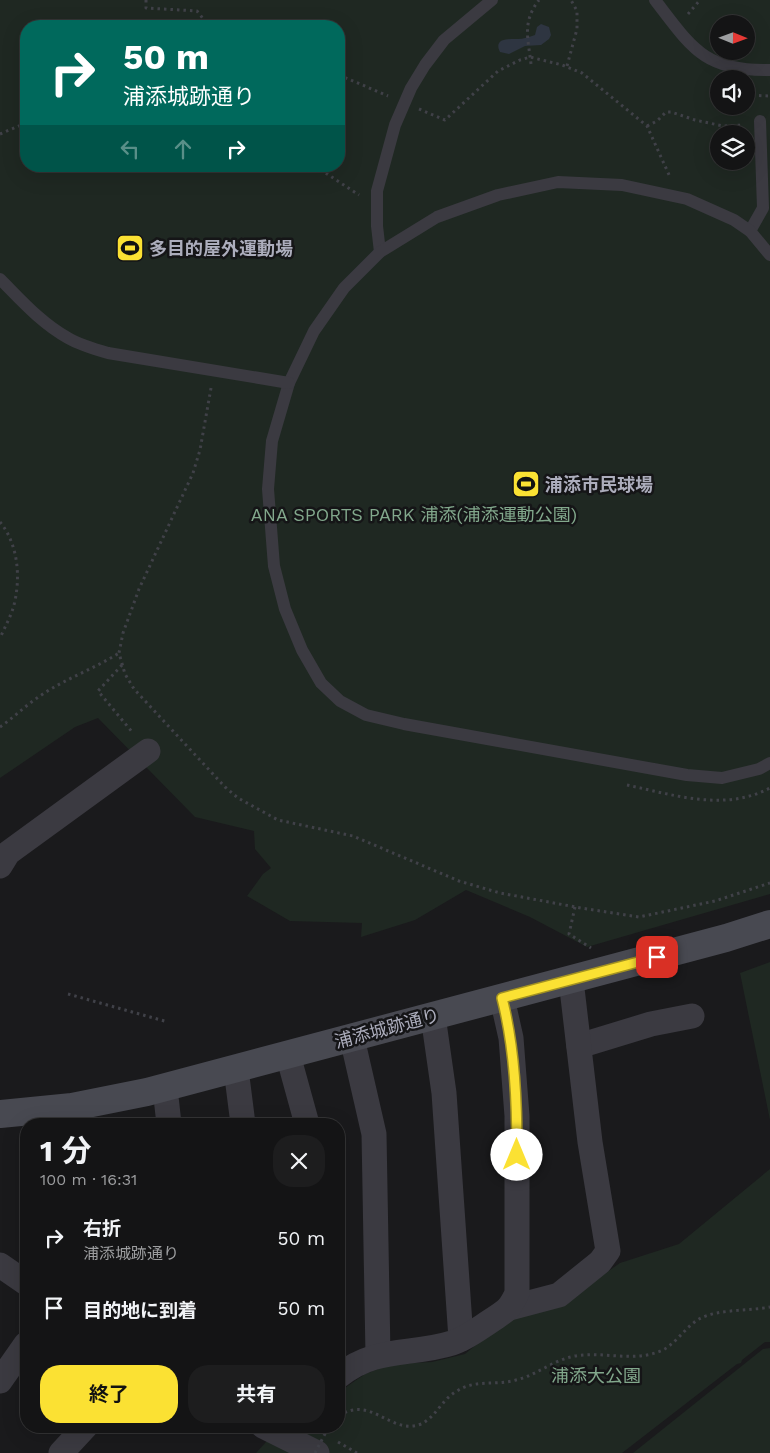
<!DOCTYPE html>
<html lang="ja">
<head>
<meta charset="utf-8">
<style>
  :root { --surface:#141415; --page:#1d1d1e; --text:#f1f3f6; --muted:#9d9ea0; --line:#333334; --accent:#fbe133 }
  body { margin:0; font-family:"Work Sans","Noto Sans JP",sans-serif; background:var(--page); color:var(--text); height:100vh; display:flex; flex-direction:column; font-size:19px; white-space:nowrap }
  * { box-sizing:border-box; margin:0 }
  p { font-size:16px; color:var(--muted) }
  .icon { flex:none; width:28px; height:28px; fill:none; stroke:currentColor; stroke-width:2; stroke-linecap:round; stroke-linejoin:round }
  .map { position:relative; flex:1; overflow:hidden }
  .panel { position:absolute; left:20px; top:1118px; width:325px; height:315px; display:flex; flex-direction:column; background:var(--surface); border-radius:20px; box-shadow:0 5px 20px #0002,0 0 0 1px var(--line) }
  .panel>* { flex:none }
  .hud { position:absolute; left:20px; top:20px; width:325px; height:152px; border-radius:20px; box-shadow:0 5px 20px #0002,0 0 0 1px var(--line); background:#00695c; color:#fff; overflow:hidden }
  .needle { width:32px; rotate:91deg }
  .tools { position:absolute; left:710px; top:15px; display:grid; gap:10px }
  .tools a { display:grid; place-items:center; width:45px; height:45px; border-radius:50%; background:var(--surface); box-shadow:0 5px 20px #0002,0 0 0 1px var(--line); font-size:25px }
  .pin { position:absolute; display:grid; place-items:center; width:42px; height:42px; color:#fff; margin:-21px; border-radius:10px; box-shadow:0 2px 8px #0006 }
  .me { position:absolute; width:55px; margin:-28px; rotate:0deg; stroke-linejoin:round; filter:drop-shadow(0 0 4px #0008) }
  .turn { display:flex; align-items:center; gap:18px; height:105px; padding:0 20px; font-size:22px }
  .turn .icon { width:65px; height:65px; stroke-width:2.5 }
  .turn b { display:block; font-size:35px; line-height:42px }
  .lanes { display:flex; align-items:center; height:48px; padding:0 20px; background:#0003; justify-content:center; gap:25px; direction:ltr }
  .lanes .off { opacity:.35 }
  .round { display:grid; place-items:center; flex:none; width:52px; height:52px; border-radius:20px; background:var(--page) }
  .overview { display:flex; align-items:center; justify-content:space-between; height:85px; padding:0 20px }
  h1 { font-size:30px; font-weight:700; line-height:38px }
  .primary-button { display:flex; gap:10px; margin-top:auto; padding:10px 20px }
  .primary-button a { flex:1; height:58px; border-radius:20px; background:var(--accent); color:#111; font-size:20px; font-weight:700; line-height:58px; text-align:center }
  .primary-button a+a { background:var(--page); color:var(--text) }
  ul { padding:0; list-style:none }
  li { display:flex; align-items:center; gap:15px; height:70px; padding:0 20px }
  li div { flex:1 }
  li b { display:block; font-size:19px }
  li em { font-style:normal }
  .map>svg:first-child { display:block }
</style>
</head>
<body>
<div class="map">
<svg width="770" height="1453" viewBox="0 0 770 1453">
  <rect width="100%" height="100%" fill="#1a1a1c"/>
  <g fill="#1f2822" fill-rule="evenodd">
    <path d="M0,0H770V894L587,947L530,917L466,890L415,920L361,937L362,923L290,921L247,896L263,874L271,868L255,849L254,831L195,817L98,718L75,727L0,778ZM719,24H746V51H719ZM26,26H339V166H26ZM719,79H746V106H719ZM719,134H746V161H719Z"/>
    <polygon points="770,962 770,1120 740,973"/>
    <polygon points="770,1169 770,1342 765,1342 742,1360 741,1363 737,1364 622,1453 256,1453 266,1442 289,1426 339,1426 339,1392 365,1374 391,1364 432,1362 465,1354 501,1324 518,1316 559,1306 620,1263 679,1244"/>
    <polygon points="770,1348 770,1453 633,1453 763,1349"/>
  </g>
  <path fill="#2e3541" d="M541,24L549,27L551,35L549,39L541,45L525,46L509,54L500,52C493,38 509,39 518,39C523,39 529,37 535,35L537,27Z"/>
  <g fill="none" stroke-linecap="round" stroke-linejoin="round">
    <g stroke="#404148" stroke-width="3" stroke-dasharray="2.5 4" stroke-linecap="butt">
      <polyline points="146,0 146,8 197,11 209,26"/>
      <polyline points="688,14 700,0"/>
      <path d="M531,64C528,38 522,22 539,0"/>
      <polyline points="567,66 577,29 577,11 571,0"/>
      <polyline points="339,75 388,96"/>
      <polyline points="746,95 770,96"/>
      <polyline points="419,109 445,120 498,71 520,60 530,57 562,65 582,73 647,126 670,177"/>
      <polyline points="647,126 657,121 666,112 671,112 695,120 723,126 744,125"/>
      <polyline points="0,134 26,123"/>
      <polyline points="315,166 359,195"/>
      <polyline points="211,388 200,450 193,473 139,589 123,633 119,653 125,674 134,689 225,787 238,798 278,820 353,836 459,881 500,893 581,908 639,917 715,901 770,883"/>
      <path d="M0,522C18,544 21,577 14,605C11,616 5,627 0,638"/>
      <polyline points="122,665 98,691 133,733"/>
      <path d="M0,727C13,718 24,707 37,698C62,680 92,670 119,653"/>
      <path d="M627,785C674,795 724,812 770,788"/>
      <polyline points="575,907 569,934 591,948"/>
      <polyline points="68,994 168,1022"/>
      <path d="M339,1416C371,1394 391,1436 421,1424C436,1417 442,1399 457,1391C475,1379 495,1386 516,1380C537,1375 553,1360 575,1356C602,1351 632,1362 658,1352C674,1347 684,1328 699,1319C717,1309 749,1311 770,1307"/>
      <polyline points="338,1442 357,1453"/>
    </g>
    <g stroke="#3b3a41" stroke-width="12">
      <path d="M655,0C692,48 704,71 770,70"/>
      <polyline points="750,231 763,208 760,121"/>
      <polyline points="380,252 377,226 377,191 395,125 411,88 425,65 444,40 492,0"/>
      <polyline points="770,255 750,231 734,220 687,199 622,185 558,182 498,195 437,217 380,252 344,288 314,331 289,383 272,441 268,489 274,566 285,609 302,650 321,683 340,701 366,715 404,724 687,775 722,778 759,769 770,763"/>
      <path d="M0,279C21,300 41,323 68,338C80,345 94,349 108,353L289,383"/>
    </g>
    <g stroke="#3b3a41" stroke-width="25">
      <polyline points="0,866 8,853 148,751"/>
      <polyline points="433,1016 444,1093 461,1339"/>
      <polyline points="352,1038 374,1134 378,1355"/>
      <polyline points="579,1046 651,1024 692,1016"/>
      <polyline points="288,1055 307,1124"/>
      <polyline points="236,1069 243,1124"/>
      <polyline points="165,1088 169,1124"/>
      <polyline points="0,1265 26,1283"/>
      <polyline points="510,1308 559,1295 600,1262 608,1251 590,1142 571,980"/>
      <path d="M339,1376C375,1346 411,1356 452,1343C465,1339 477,1330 489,1322C505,1311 509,1311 517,1293V1116L511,1038L502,998"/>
      <polyline points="0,1381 26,1344"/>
      <polyline points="263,1426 317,1453"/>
      <polyline points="61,1453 86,1426"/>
    </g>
    <polyline stroke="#484951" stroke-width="28" points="0,1114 72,1107 147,1092 726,938 770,924"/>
    <polyline stroke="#404148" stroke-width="3" stroke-dasharray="2.5 4" stroke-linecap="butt" points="315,1453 329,1426"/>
  </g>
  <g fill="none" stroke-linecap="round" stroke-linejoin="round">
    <g stroke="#a39221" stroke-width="12">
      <path id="route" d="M517,1155C517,1103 515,1049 502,998L657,957"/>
    </g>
    <use href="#route" stroke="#fbe133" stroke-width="9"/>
  </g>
  <defs>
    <g id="stadium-square" transform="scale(1.4375)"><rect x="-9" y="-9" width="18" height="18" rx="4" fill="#fbe133" stroke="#151517"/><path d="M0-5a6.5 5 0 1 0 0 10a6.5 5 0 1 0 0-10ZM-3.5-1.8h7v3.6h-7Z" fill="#111"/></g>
  </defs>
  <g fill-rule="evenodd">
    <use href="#stadium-square" x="130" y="248"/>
    <use href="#stadium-square" x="526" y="484"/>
  </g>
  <g text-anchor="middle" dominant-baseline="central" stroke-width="5" stroke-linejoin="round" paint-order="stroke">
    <g font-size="18" font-weight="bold" fill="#acadbc" stroke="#151517" text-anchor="start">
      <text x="149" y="248">多目的屋外運動場</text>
      <text x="545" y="484">浦添市民球場</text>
    </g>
    <g font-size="18" fill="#82a88c" stroke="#151517">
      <text x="414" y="514">ANA SPORTS PARK 浦添(浦添運動公園)</text>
      <text x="596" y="1375">浦添大公園</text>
    </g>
    <g font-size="18" fill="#acadbc" stroke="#151517">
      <text transform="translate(387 1028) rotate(-15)">浦添城跡通り</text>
    </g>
  </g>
</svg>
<div class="tools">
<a><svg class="needle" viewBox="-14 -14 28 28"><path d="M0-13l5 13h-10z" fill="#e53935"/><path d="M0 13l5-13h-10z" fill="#9d9ea0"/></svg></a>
<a><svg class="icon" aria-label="sound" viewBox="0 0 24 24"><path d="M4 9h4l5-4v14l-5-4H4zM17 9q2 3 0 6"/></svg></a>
<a><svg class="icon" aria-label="layers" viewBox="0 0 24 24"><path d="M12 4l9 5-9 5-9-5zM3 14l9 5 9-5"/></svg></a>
</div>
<div class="pin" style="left:657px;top:957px;background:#d93025"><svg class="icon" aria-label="arrive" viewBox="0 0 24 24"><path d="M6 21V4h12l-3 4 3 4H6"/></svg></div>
<svg class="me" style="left:517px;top:1155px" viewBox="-20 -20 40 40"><circle r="19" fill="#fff"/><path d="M0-13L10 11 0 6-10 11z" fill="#fbe133"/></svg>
<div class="hud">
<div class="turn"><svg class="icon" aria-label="right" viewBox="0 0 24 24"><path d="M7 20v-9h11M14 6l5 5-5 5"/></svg><div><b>50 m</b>浦添城跡通り</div></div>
<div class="lanes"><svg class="icon off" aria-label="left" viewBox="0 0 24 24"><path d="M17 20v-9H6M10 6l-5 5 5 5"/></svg><svg class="icon off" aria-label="ahead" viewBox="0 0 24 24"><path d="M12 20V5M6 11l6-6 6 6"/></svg><svg class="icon" aria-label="right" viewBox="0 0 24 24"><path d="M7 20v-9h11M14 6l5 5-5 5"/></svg></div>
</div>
<section class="panel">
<div class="overview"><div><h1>1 分</h1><p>100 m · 16:31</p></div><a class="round"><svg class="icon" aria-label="close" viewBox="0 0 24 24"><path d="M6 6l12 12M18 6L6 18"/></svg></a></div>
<ul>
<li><svg class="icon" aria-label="right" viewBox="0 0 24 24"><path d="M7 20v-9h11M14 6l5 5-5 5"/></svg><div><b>右折</b><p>浦添城跡通り</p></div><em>50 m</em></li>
<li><svg class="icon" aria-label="arrive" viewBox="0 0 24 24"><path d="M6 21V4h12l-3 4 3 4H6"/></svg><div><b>目的地に到着</b></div><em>50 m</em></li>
</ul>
<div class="primary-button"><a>終了</a><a>共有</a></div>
</section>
</div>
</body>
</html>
